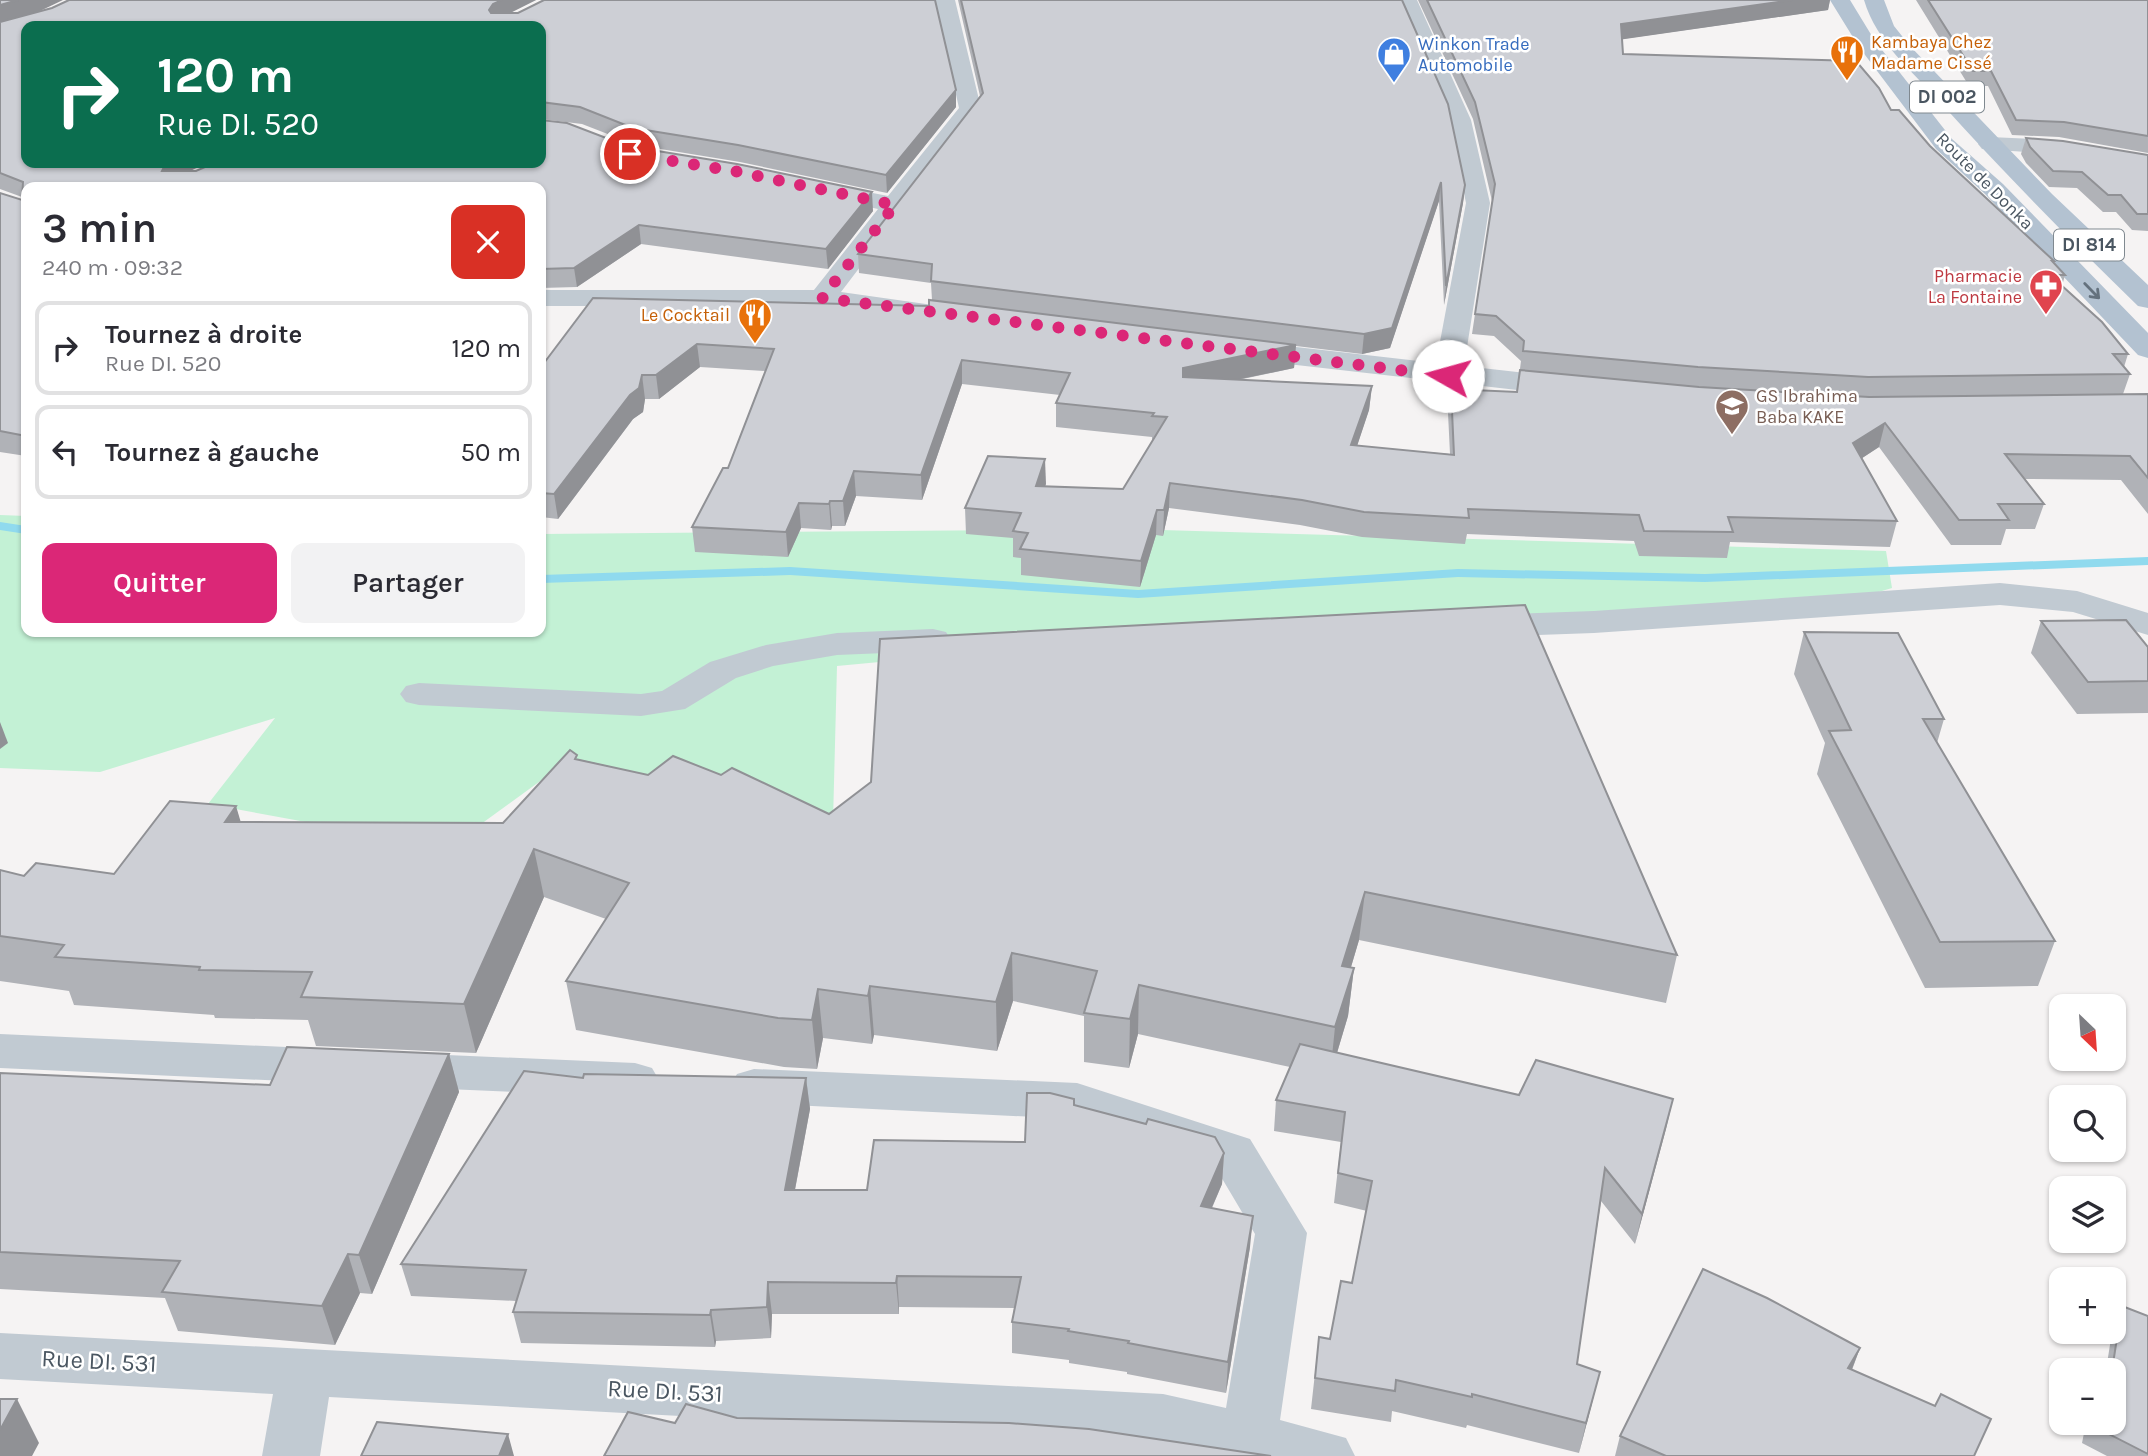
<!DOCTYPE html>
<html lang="fr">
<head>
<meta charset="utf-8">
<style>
  :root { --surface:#fff; --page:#f2f2f3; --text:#2b2b33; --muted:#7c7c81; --line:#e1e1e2; --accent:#db2777 }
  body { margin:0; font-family:Karla,sans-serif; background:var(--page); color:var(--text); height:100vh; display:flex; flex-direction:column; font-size:26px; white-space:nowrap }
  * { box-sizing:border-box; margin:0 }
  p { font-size:23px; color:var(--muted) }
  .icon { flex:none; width:38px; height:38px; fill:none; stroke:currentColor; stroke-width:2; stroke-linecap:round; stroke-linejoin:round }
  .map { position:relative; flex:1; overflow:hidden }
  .panel { position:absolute; left:21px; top:182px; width:525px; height:455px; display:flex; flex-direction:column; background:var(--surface); border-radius:14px; box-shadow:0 2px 5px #0004 }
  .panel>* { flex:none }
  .guide { position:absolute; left:21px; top:21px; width:525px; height:147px; border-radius:14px; box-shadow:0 2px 5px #0004; background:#0b6e4f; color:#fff; overflow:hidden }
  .needle { width:46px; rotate:155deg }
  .tools { position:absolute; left:2049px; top:994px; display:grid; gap:14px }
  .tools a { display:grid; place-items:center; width:77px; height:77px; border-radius:14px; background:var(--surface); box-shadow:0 2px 5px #0004; font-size:35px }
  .pin { position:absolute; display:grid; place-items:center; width:60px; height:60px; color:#fff; margin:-30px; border:4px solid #fff; border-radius:50%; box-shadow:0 2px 7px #0007 }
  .me { position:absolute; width:77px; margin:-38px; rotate:277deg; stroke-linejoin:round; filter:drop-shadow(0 0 5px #0008) }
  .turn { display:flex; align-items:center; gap:24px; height:147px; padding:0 21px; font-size:32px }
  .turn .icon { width:91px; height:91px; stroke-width:2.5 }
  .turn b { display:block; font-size:49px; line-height:60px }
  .round { display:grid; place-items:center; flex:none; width:74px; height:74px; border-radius:14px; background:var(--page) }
  .summary { display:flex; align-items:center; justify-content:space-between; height:119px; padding:0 21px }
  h1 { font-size:42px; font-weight:600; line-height:52px }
  .button { display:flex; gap:14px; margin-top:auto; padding:14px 21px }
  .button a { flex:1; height:80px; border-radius:14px; background:var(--accent); color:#fff; font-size:28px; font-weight:600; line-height:80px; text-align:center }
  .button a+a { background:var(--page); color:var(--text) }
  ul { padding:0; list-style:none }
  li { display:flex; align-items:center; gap:21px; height:94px; margin:0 14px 10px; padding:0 7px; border:4px solid var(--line); border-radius:14px }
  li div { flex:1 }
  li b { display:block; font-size:26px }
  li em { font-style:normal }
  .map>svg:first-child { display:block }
</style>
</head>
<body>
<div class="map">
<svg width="2148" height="1456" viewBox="0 0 2148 1456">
  <rect width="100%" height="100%" fill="#f5f3f3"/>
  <polygon fill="#c3f1d5" points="0,515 26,516 26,632 541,632 541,534 1127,529 1886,551 1892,588 1808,613 1176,634 837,666 833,822 565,763 448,848 208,804 275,718 100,772 0,768"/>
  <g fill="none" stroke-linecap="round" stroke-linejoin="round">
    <g fill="#90daee" fill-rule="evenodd">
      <polygon points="0,522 26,526 26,534 0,530"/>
      <polygon points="2148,557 2148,565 1705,582 1458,577 1138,598 790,575 541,583 541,575 790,567 1138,590 1458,569 1705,574"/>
    </g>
    <g fill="#c1cad2" fill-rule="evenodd">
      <polygon points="935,0 955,0 981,108 841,292 933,305 937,311 933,317 923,319 822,306 541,306 541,290 814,290 878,209 813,195 810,190 813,185 822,183 888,196 959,108"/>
      <polygon points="1397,0 1417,0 1471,120 1490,203 1464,366 1569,378 1579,381 1584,387 1579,393 1569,396 1456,383 1448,385 1437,381 1243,359 1233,356 1229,350 1233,344 1243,341 1436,363 1466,203 1449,120"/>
      <polygon points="1990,137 2059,140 2148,155 2148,169 2059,154 1982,149 1978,144 1982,139"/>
      <polygon points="2000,583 2077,591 2148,613 2148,635 2073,612 2000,605 1594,633 1480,637 1467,634 1462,626 1467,618 1480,615 1594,611"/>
      <polygon points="933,629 946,632 951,640 946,648 933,651 837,655 773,666 736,678 685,709 641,716 419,705 406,702 400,694 406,686 419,683 641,694 662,691 710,662 766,645 837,633"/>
      <polygon points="0,1034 330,1049 347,1054 354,1066 347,1078 330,1083 0,1068"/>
      <polygon points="401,1053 635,1063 652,1068 659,1080 652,1092 635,1097 401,1087 384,1082 377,1070 384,1058"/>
      <polygon points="754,1069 1077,1083 1250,1139 1307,1233 1280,1420 1346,1438 1355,1456 1220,1456 1163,1442 329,1397 320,1456 262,1456 273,1394 0,1379 0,1333 1163,1394 1226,1408 1255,1234 1214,1165 1075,1119 754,1103 737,1098 730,1086 737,1074"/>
    </g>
    <g fill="#b3c2d1" fill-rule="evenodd">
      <polygon points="1830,0 1850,0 1875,41 1952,139 2003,184 2148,333 2148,358 2138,355 1985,194 1936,149 1859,47"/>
      <path d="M1864,0H1884L1894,26L1910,46L2052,194L2148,285V308L2138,306C2070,240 2004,173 1940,102C1911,70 1877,43 1864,0Z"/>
    </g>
  </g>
  <g fill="#b0b2b7">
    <polygon points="69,0 536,0 510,13 956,90 956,107 887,193 740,162 636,145 582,124 541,119 541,26 26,163 207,163 189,171 627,146 873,211 828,269 641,244 577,287 541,288 541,187 26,187 26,456 0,452 0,193 22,200 22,197 0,189 0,22 52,8"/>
    <polygon points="958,0 1402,0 1465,185 1463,203 1444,305 1439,201 1390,348 1362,354 1296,346 1294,368 1238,380 1372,386 1369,410 1357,446 1450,454 1448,413 1451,389 1517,392 1521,361 1494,336 1472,334 1492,201 1473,119 1418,0 1830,0 1828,10 1622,39 1623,54 1891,110 2054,261 2053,263 2065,275 2062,286 2128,354 2124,367 2130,374 2123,394 2148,394 2148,514 2121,480 2025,479 2044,504 2035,529 2006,529 2001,545 1951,545 1879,447 1862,458 1897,521 1890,547 1730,542 1727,558 1639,556 1634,541 1467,534 1465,544 1362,537 1300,525 1169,508 1163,536 1156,535 1140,587 1021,575 1021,558 1013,557 1013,538 966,534 965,508 1045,459 1045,486 1123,489 1153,440 1152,440 1152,437 1056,427 1056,403 1060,395 962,384 922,500 856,496 845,526 832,526 831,530 801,528 788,557 695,552 692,527 728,468 765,371 700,367 659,399 645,399 643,412 633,419 558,519 541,517 541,367 929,306 932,300 931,283 859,273 858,254 980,96"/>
    <polygon points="1916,0 2148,0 2148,153 2059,137 2012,135 1988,86 1969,86"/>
    <polygon points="2026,138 2148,155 2148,231 2132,230 2116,212 2103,212 2077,188 2049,187 2026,163 2021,154"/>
    <polygon points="2041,621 2148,681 2148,713 2077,714 2031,653"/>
    <polygon points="1804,632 1944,719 1937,743 2055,941 2038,986 1925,988 1817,774 1825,743 1794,674"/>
    <polygon points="578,759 648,775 721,775 829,814 871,782 1677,955 1666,1003 1359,940 1351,967 1354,968 1348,1016 1337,1053 1519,1095 1673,1099 1635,1244 1601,1201 1577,1364 1592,1403 1579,1453 1467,1425 1466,1428 1392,1411 1391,1422 1311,1409 1319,1337 1330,1339 1352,1283 1367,1211 1334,1203 1341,1142 1274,1131 1276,1100 1290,1067 1138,1034 1129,1068 1084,1062 1084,1016 1013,1001 997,1051 874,1035 872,1044 823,1038 817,1069 784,1067 576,1030 566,981 606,919 544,897 476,1053 316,1046 308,1020 215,1018 214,1015 74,1005 69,991 0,981 0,870 24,876 114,874 241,822 503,823"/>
    <polygon points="449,1054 459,1092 372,1294 360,1293 335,1345 178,1331 165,1298 0,1289 0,1073 270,1085"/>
    <polygon points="583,1078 806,1078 810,1109 795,1190 867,1190 1025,1142 1074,1105 1224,1153 1222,1184 1212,1208 1250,1247 1226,1393 1127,1374 1127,1372 1069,1363 1069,1360 1012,1353 1012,1322 1014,1308 899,1307 899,1314 772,1314 771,1338 716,1341 715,1347 521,1343 513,1312 516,1301 411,1296 401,1264"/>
    <polygon points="2122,1306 2148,1316 2148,1456 2107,1456 2082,1443 2086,1423 2114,1423 2114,1370 2106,1370 2112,1332 2114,1332 2114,1323"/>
    <polygon points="1860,1348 1852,1370 1975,1456 1615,1456 1620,1436"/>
  </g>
  <g fill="#909195">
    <polygon points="18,0 63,0 40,11 0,22 0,5"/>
    <polygon points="502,0 536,0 496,20 489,10 493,4"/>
    <polygon points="1792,0 1830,0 1828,10 1618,40 1621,24"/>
    <polygon points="956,90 956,107 887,193 886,175"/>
    <polygon points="166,163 207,163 171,180 162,171"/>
    <polygon points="1441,182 1439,201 1390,348 1362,354 1364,334"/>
    <polygon points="1465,185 1463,203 1444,305 1446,286"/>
    <polygon points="872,192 873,211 828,269 826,249"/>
    <polygon points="639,225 641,244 577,287 574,268"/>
    <polygon points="697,344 700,367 659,399 656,375"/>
    <polygon points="1296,345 1294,368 1182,391 1183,368"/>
    <polygon points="962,360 962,384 922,500 921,475"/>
    <polygon points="642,375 645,399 643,412 633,419 558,519 554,494"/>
    <polygon points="1372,386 1369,410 1349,470 1351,445"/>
    <polygon points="1885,423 1879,447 1847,468 1853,443"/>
    <polygon points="1045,459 1046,484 1037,511 1036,486"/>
    <polygon points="854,471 856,496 845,526 843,501"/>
    <polygon points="1170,483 1169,508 1163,536 1164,510"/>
    <polygon points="830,501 832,526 831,530 829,504"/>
    <polygon points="799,503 801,528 788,557 786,532"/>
    <polygon points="1157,510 1156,535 1140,587 1141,561"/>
    <polygon points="0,722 8,743 0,749"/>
    <polygon points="236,806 250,853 225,822"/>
    <polygon points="534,849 544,897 476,1053 464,1004"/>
    <polygon points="1365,892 1359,940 1337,1014 1342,966"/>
    <polygon points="1012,953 1013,1001 997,1051 996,1002"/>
    <polygon points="1354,968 1348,1016 1330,1076 1335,1027"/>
    <polygon points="1139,985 1138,1034 1129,1068 1130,1019"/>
    <polygon points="870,986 874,1035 872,1044 868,996"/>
    <polygon points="818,989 823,1038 817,1069 812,1020"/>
    <polygon points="449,1054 459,1092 372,1294 359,1255"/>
    <polygon points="806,1078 810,1109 789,1221 785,1190"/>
    <polygon points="1673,1099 1666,1129 1635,1244 1642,1214"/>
    <polygon points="1224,1153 1222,1184 1199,1237 1201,1206"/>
    <polygon points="1253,1216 1250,1247 1226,1393 1228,1362"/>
    <polygon points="348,1254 360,1293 335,1345 322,1306"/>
    <polygon points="897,1276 899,1307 899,1314 896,1283"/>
    <polygon points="768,1282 772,1314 771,1338 767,1307"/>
    <polygon points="711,1310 716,1341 715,1347 710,1315"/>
    <polygon points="1860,1348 1850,1374 1848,1368"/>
    <polygon points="1600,1372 1592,1403 1579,1453 1586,1423"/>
    <polygon points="17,1399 39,1443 32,1456 0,1456 0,1430"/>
    <polygon points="508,1434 514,1456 499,1456"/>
  </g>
  <g fill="#cdcfd5" stroke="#909195" stroke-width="2">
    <polygon points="0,0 18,0 0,5"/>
    <polygon points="69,0 502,0 493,4 489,10 491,13 518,13 544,0 935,0 956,90 886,175 738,145 633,128 580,107 541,102 541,26 26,26 26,163 166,163 162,171 196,171 214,163 541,163 541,120 567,123 627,146 737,164 872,192 826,249 639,225 574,268 541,269 541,187 26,187 26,436 0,431 0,193 22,200 23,182 0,173 0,22 52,8"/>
    <polygon points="961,0 1402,0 1448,104 1465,185 1446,286 1441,182 1392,328 1364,334 931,281 932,264 858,254 983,93"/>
    <polygon points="1427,0 1792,0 1621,24 1623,54 1856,61 1879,88 1891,110 1899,110 1930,146 2054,261 2052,261 2065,275 2050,275 2102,322 2128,354 2113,354 2130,374 1868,377 1698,367 1523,351 1524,341 1496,316 1475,314 1495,184 1475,102"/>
    <polygon points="1928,0 2148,0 2148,136 2064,122 2016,120 1991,71 1973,71"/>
    <polygon points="2026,138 2063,141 2148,155 2148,214 2137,214 2121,195 2108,195 2082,172 2053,171 2030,147"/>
    <polygon points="593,298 929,306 929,300 1296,345 1183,368 1183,377 1372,386 1351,445 1454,455 1451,389 1517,392 1520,370 1699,387 1869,397 2148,394 2148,478 2130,456 2005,454 2044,504 1998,504 2009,520 1959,520 1885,423 1853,443 1897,521 1728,517 1733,532 1644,531 1639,515 1468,509 1469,518 1364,512 1302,500 1170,483 1164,510 1157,510 1141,561 1020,549 1028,533 1013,531 1021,513 965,508 988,456 1045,459 1036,486 1123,489 1167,417 1152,416 1154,413 1056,403 1070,373 962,360 921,475 854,471 843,501 830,501 829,504 799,503 786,532 692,527 723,468 728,468 774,349 697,344 656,375 642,375 639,388 630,395 554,494 541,493 541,367"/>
    <polygon points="1525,605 1677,955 1365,892 1342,966 1354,968 1335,1027 1139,985 1130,1019 1084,1013 1097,971 1012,953 996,1002 870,986 868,996 818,989 812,1020 778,1018 566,981 629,883 534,849 464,1004 301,997 312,972 199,970 200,967 55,957 64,945 0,936 0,870 24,876 36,863 114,874 170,801 236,806 225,822 503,823 570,750 577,755 575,759 648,775 673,756 721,775 732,768 829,814 871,782 880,639"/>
    <polygon points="2126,620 2148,647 2148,681 2088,682 2041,621"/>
    <polygon points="1804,632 1898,633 1944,719 1923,719 2055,941 1940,942 1829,731 1851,730"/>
    <polygon points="1300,1044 1519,1095 1536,1060 1673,1099 1642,1214 1605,1168 1577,1364 1600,1372 1586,1423 1472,1394 1472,1397 1396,1380 1395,1391 1315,1378 1319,1337 1330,1339 1341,1281 1352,1283 1372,1181 1338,1173 1345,1112 1276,1100"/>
    <polygon points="287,1047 449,1054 359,1255 348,1254 322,1306 162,1292 180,1261 0,1252 0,1073 270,1085"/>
    <polygon points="524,1071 583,1078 584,1074 806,1078 785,1190 867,1190 874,1140 1025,1142 1027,1093 1050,1093 1074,1099 1074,1105 1146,1124 1148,1119 1215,1137 1224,1153 1201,1206 1253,1216 1228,1362 1128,1343 1129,1341 1068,1331 1069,1329 1012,1322 1021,1277 897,1276 896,1283 768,1282 767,1307 711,1310 710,1315 513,1312 526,1270 401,1264"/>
    <polygon points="1703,1269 1767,1298 1860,1348 1848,1368 1935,1406 1941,1394 1991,1419 1974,1456 1666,1456 1620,1436"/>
    <polygon points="2122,1306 2148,1316 2148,1454 2091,1425 2091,1423 2114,1423 2114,1370 2112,1370"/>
    <polygon points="0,1399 17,1399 0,1430"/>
    <polygon points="686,1404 737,1418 1009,1423 1089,1429 1271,1456 604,1456 628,1412 675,1423"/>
    <polygon points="377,1422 508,1434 499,1456 361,1456"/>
  </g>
  <defs><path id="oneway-shaft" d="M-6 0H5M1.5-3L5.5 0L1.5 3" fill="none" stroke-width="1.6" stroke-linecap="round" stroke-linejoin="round" transform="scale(1.75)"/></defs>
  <use stroke="#64717d" href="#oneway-shaft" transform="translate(2092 291) rotate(46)"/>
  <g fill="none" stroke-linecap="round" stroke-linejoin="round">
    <polyline stroke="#db2777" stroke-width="12" stroke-dasharray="0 21.6" points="630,154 739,172 895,205 822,298 1448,376"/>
  </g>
  <defs>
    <g id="restaurant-pin" transform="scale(1.75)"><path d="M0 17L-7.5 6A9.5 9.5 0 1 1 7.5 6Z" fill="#e8710a" stroke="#fff"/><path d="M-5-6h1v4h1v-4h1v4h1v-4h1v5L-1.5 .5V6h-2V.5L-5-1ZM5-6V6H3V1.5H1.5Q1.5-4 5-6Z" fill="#fff"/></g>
    <g id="shop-pin" transform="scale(1.75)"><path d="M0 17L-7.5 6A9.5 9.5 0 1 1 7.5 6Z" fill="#3f7fe0" stroke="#fff"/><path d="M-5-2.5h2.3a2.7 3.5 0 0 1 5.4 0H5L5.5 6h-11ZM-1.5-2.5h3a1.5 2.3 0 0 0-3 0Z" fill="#fff"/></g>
    <g id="pharmacy-pin" transform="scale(1.75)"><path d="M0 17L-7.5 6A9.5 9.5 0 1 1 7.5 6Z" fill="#e0444e" stroke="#fff"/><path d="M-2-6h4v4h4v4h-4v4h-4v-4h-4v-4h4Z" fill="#fff"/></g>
    <g id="school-pin" transform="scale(1.75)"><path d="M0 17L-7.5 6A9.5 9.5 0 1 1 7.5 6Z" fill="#8d6e63" stroke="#fff"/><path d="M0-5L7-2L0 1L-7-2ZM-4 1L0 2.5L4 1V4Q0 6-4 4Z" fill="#fff"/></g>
  </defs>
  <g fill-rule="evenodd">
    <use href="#restaurant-pin" x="1847" y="52"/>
    <use href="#shop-pin" x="1394" y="54"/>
    <use href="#pharmacy-pin" x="2046" y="286"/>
    <use href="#restaurant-pin" x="755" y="315"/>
    <use href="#school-pin" x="1732" y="406"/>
  </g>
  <g text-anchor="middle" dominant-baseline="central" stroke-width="5" stroke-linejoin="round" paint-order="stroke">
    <g font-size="18" fill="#c56008" stroke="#fff" text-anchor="start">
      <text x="1871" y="42">Kambaya Chez<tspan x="1871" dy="21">Madame Cissé</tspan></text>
      <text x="730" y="315" text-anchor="end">Le Cocktail</text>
    </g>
    <g font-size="18" fill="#366cbe" stroke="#fff" text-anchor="start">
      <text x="1418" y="44">Winkon Trade<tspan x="1418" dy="21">Automobile</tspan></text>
    </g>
    <g font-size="18" fill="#4a5661" stroke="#fff">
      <text transform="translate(1985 181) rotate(45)">Route de Donka</text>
    </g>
    <g font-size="18" fill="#be3a42" stroke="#fff" text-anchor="end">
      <text x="2022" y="276">Pharmacie<tspan x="2022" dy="21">La Fontaine</tspan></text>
    </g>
    <g font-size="18" fill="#785e54" stroke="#fff" text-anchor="start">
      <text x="1756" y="396">GS Ibrahima<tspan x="1756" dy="21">Baba KAKE</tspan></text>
    </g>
    <g fill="#fff" stroke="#808990" stroke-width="2">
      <rect x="1910" y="81.5" width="74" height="31" rx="5"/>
      <rect x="2054" y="229.5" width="70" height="31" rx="5"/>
    </g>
    <g font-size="19" font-weight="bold" fill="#4a5661">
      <text x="1947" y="97">DI 002</text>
      <text x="2089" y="245">DI 814</text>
    </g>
    <g font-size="24" fill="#4a5661" stroke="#fff">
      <text transform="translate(99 1361) rotate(3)">Rue DI. 531</text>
      <text transform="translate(665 1391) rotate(3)">Rue DI. 531</text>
    </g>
  </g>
</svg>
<div class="tools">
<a><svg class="needle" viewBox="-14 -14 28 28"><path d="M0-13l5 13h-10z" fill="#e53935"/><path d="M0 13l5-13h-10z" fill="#7c7c81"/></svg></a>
<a><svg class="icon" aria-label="search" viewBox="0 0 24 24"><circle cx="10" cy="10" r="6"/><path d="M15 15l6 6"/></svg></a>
<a><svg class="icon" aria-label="layers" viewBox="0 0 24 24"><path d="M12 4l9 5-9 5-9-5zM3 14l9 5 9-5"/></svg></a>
<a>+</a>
<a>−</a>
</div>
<div class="pin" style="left:630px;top:154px;background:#d93025"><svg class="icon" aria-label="arrive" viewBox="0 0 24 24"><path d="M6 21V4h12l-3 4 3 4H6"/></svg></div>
<svg class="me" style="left:1448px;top:376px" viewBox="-20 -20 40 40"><circle r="19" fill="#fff"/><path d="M0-13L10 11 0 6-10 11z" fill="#db2777"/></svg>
<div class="guide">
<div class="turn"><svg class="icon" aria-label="right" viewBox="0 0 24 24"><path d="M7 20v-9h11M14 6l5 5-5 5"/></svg><div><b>120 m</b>Rue DI. 520</div></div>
</div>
<section class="panel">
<div class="summary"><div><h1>3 min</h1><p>240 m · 09:32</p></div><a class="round" style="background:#d93025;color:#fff"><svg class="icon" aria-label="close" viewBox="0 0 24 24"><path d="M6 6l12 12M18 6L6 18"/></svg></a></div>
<ul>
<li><svg class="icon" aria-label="right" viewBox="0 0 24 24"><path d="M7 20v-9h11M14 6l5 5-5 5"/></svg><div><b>Tournez à droite</b><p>Rue DI. 520</p></div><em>120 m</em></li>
<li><svg class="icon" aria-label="left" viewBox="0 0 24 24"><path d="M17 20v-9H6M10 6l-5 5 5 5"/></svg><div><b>Tournez à gauche</b></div><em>50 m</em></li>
</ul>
<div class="button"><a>Quitter</a><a>Partager</a></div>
</section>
</div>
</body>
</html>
